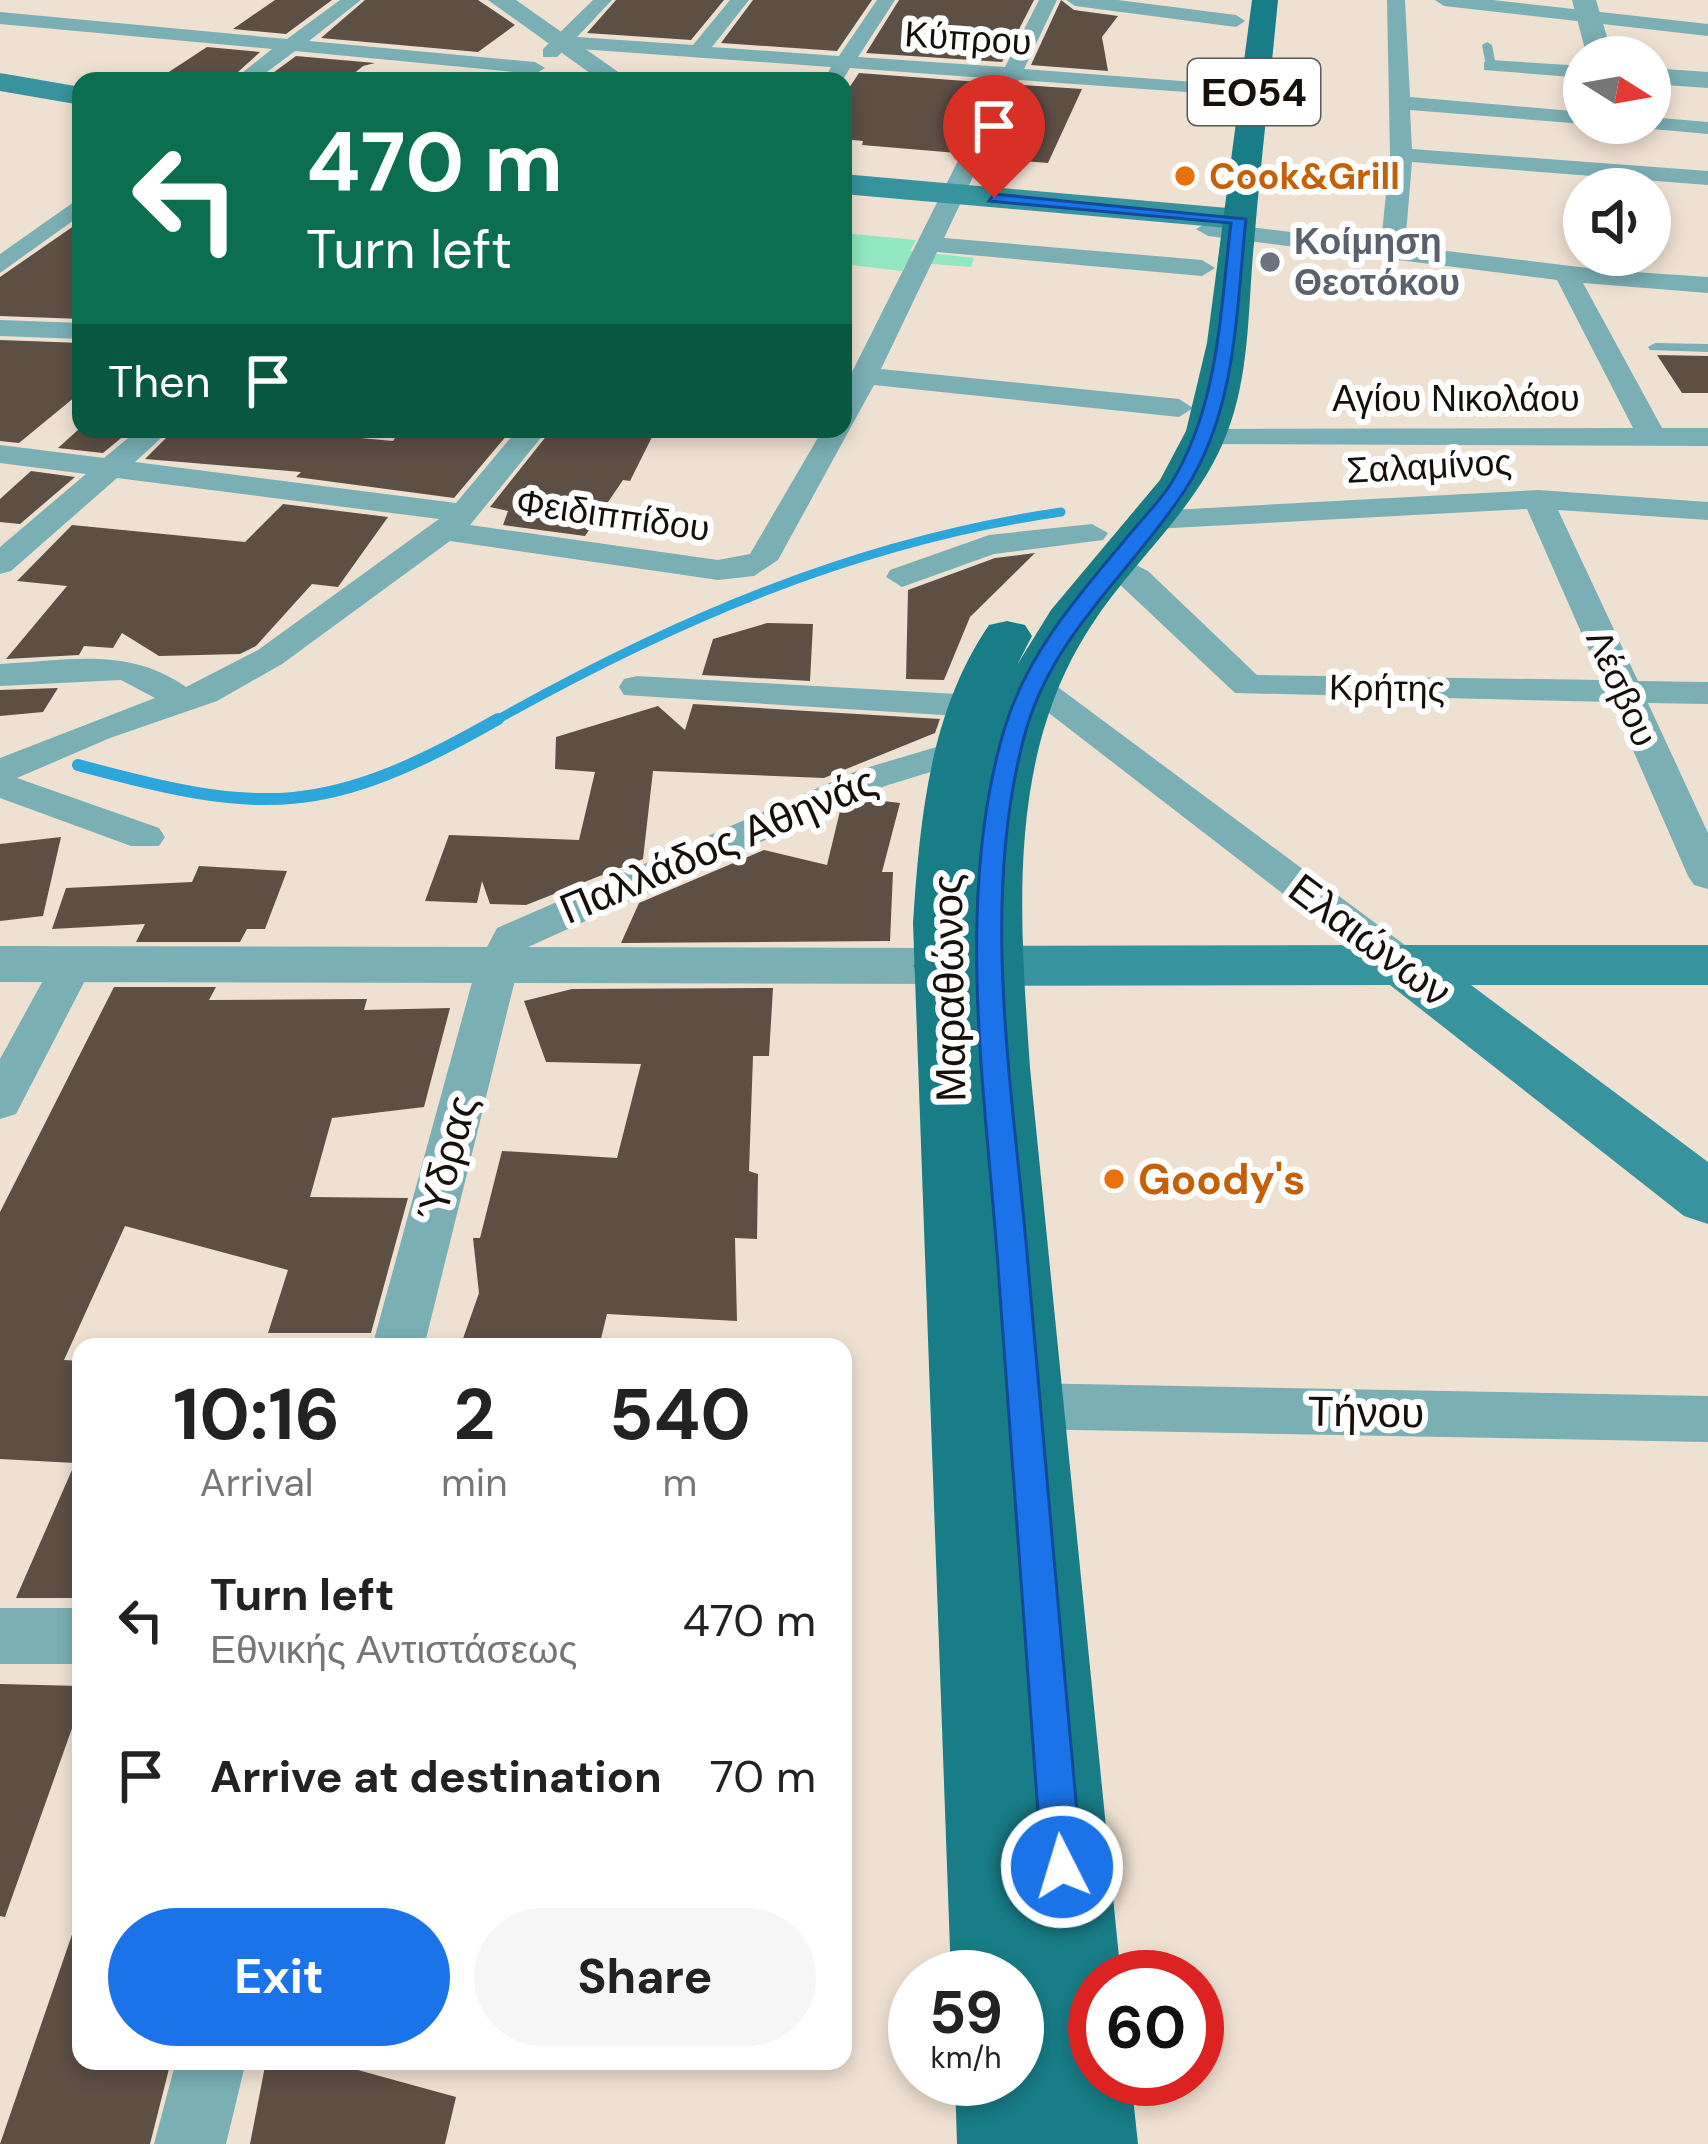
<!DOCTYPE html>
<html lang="en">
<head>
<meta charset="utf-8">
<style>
  :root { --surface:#fff; --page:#f6f6f6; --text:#222; --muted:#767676; --accent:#1a73e8 }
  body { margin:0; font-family:"DM Sans",sans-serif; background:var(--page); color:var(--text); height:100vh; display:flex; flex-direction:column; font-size:45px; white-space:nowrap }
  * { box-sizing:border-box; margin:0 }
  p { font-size:39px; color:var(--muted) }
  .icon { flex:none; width:66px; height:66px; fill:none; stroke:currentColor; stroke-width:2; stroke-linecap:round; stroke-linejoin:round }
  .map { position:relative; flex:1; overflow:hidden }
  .side { position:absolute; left:72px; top:1338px; width:780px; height:732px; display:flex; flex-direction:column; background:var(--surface); border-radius:24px; box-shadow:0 6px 18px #0003 }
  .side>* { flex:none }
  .guide { position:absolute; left:72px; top:72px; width:780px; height:366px; border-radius:24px; box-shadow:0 6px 18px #0003; background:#0b6e4f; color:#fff; overflow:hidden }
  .needle { width:78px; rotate:101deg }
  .controls { position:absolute; left:1563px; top:36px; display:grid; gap:24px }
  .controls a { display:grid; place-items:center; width:108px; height:108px; border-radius:50%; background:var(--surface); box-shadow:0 6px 18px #0003; font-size:60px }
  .speed { position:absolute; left:888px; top:1950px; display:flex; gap:24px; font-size:60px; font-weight:700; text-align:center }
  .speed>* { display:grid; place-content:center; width:156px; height:156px; border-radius:50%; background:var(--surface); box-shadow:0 6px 18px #0003; line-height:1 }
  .speed small { font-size:30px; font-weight:400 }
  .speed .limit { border:18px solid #d22; background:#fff; color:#111 }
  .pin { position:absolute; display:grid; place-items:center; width:102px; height:102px; color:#fff; margin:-123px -51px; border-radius:50% 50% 50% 0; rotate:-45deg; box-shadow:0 0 12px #0007 }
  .pin .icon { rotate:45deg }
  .me { position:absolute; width:132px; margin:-66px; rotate:355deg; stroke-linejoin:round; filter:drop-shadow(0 0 9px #0008) }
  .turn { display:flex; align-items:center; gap:42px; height:252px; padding:0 36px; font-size:54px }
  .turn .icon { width:156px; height:156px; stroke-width:2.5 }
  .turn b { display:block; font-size:84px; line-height:102px }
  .then { display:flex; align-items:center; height:114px; padding:0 36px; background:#0003; gap:24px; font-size:45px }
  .eta { display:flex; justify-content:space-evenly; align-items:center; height:204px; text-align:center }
  .eta b { font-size:72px; font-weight:700; line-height:84px }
  .primary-button { display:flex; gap:24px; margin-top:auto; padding:24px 36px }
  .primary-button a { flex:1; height:138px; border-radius:72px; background:var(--accent); color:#fff; font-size:48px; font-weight:700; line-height:138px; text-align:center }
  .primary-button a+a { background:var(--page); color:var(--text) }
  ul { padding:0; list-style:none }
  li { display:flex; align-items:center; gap:36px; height:156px; padding:0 36px }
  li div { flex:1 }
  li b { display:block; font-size:45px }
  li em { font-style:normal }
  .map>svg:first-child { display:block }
</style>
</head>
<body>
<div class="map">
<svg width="1708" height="2144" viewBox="0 0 1708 2144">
  <rect width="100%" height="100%" fill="#efe1d2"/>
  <polygon fill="#90e7c0" points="843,233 916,240 910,251 974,258 971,267 907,262 902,271 843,264"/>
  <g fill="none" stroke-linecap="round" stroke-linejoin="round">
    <path stroke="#2da6db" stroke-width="9" d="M493,722C673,621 855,542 1061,512"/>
    <path stroke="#2da6db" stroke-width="12" d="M78,765C265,816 326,817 498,719"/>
  </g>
  <g fill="#5e4f45">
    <polygon points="275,0 332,0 286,34 233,29"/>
    <polygon points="365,0 478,0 515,25 478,52 321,38"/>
    <polygon points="616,0 724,0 691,40 587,33"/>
    <polygon points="753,0 872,0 837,51 721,43"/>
    <polygon points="899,0 1034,0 1002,62 866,53"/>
    <polygon points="1061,0 1074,10 1118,16 1102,37 1108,71 1031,65"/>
    <polygon points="207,47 260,52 228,81 155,81"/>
    <polygon points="296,56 375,63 363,66 345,81 262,81"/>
    <polygon points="859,73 992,83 957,153 862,145 863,141 843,139 843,97"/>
    <polygon points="1022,85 1082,89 1048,163 987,158"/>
    <polygon points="81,221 81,319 0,316 0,277"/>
    <polygon points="0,340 81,343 81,392 19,443 0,441"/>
    <polygon points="1657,355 1708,356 1708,393 1682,393"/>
    <polygon points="79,429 132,429 103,453 58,448"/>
    <polygon points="175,429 263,429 393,441 401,429 512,429 454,498 296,477 301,472 145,459"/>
    <polygon points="552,429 656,429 630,481 623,480 585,536 503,525 508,511 490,507"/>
    <polygon points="31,471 75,477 20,524 0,522 0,499"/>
    <polygon points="283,504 388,517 338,587 312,584 256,646 240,654 159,656 122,633 113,648 84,646 79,655 6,659 67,586 17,581 72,525 245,542"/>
    <polygon points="1035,553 970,617 944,680 906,679 908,590 995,558"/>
    <polygon points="767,623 813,624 810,681 702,675 713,639"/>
    <polygon points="58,688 43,712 0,716 0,690"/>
    <polygon points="693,704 940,719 935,733 824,778 653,771 643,859 526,905 490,904 482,881 477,903 425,901 449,835 579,840 595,772 555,769 556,737 658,706 685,730"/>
    <polygon points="866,799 900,803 882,872 893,872 890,941 621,943 639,903 764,850 827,865 840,811"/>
    <polygon points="61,837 43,916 0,921 0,844"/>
    <polygon points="199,866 287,871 265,929 247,929 240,942 136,942 145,924 52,929 66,888 192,882"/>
    <polygon points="114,987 216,987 209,1000 367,999 364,1010 450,1008 424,1107 332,1118 310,1197 408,1198 371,1333 268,1333 288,1270 125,1226 64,1360 81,1361 81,1598 16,1598 75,1463 0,1459 0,1212"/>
    <polygon points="773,988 769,1056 753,1056 749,1171 758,1174 757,1239 735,1238 737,1321 607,1314 599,1347 460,1347 479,1293 473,1238 480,1238 502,1151 617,1158 641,1064 546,1062 524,1001 572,989"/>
    <polygon points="0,1684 81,1686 81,1703 5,1917 0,1916"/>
    <polygon points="76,1923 81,1924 81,2061 171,2061 150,2144 0,2144"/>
    <polygon points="266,2061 325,2061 456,2097 445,2144 250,2144"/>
  </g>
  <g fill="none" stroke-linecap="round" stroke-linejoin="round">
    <g fill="#79afb5" fill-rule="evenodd">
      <polygon points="1487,42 1492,45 1496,66 1491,69 1486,66 1482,45"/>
      <polygon points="1655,343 1708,344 1708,352 1650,350 1648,347"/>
    </g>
    <g fill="#79afb5" fill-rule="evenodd">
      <polygon points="340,0 361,0 309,41 535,62 545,68 535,74 295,51 255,81 232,81 272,49 0,24 0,12 287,39"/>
      <path d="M593,0H612L577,37L693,45L730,0H749L712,47L839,56L877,0H895L858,57L1005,67L1039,0H1057L1024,69L1234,85V93L1227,95L1019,80L944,238L1202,260L1215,268L1202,276L937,252L881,369L1179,399L1193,408L1179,417L874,385L778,560L754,576L718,580L450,541L282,664L217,701L110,738L17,778L159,828L165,837L159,846H131L0,798V758L155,698L121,680L0,686V664C68,661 127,646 186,687L258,650L439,519L117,478L11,571L0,574V547L86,474L0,463V445L104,458L139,429H171L135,462L456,503L518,429H548L470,525L718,560L750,554L823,429H843V390L999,79L850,68L842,81H824L831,67L566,48L557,57H543V49Z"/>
      <polygon points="1066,0 1118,0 1236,15 1245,21 1236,27 1075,6"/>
      <polygon points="1387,0 1405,0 1410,97 1584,112 1584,123 1590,123 1584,124 1410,110 1412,149 1708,171 1708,185 1412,162 1405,246 1604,270 1708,277 1708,293 1583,283 1662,428 1708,428 1708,446 1195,444 1190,438 1205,429 1633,428 1557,280 1208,236 1196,229 1208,222 1381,243 1390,155"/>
      <polygon points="1435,0 1493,0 1708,24 1708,36 1444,6"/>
      <polygon points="1491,60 1584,66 1584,78 1484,70 1484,62"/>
      <polygon points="1650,117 1708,122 1708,134 1641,128 1638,123 1650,123"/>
      <polygon points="81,197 81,215 0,273 0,254"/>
      <polygon points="0,320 81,323 81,339 0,336"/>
      <polygon points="1538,490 1708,502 1708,520 1558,510 1638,681 1708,682 1708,704 1648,703 1708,833 1708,889 1694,885 1688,876 1612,702 1235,693 1098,564 1114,554 1148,571 1257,675 1602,680 1527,509 1153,529 1137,520 1153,511"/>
      <polygon points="1092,524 1108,533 1103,540 994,554 902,587 886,577 890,570 989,535"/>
      <polygon points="1031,672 1043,676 1417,954 1423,964 1417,974 1402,978 1387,974 1019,690 1013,683 1019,676"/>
      <polygon points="637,676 975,695 988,698 993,706 988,714 975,717 624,695 619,687 624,679"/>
      <polygon points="960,740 973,743 979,751 973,759 885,786 528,947 518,968 424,1347 372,1347 476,968 497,928 859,770"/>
      <polygon points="72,951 87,955 93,965 16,1114 0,1119 0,1059 57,955"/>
      <polygon points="1024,1383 1708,1396 1708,1442 1024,1429 1005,1422 997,1406 1005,1390"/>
      <rect x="0" y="1608" width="81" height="56"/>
      <polygon points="176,2061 246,2061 226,2144 154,2144"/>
    </g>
    <g fill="#79afb5" fill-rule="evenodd">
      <polygon points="488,0 516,0 631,81 601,81"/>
      <polygon points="1572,0 1596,0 1613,57 1587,57"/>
      <polygon points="1650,68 1708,72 1708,88 1650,84"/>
      <polygon points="0,946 943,948 962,953 970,966 962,979 943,984 0,982"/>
    </g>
    <g fill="#37949e" fill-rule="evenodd">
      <polygon points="0,73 81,87 81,105 0,91"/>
      <polygon points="843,174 1239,209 1256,219 1239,229 843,194"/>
      <polygon points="1397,945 1708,945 1708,985 1471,985 1708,1162 1708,1224 1684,1216 1390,985 943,986 922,980 913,966 922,952 943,946"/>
    </g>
    <path fill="#187d87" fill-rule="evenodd" d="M1252,0H1278C1270,85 1260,169 1253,254C1248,314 1249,377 1227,433C1198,509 1134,559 1091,626C1005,758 1020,918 1030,1068L1121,1977H1095V2079H1131L1138,2144H957L955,2079H1017V2032L1026,2036L1024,2016L1017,2019V1977H951L913,923C920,820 929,713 989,625L1007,621L1025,625L1032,636L1017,665L1051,610L1160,480L1186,431L1207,343Z"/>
  </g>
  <path fill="#1a73e8" stroke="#114b97" stroke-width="3" d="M994,194L1246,219C1236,311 1237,410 1185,490C1131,573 1055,631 1026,730C979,897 1012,1083 1027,1253C1045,1458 1063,1662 1082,1867L1076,1881L1062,1887L1048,1881L1042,1867C1027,1662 1012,1458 997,1253C984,1082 955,897 1004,730C1026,656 1075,599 1124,541C1139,522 1157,505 1170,485C1219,407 1220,312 1231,223L989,201Z"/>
  <g fill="#e8710a" stroke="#fff" stroke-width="4.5">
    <circle cx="1185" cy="176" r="12"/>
    <circle cx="1114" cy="1179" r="12"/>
  </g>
  <circle fill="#6b7280" stroke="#fff" stroke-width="4.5" cx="1270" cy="262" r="12"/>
  <g text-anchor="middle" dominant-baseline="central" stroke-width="12" stroke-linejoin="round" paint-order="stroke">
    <g font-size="36" fill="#15100b" stroke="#fff">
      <text transform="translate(968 38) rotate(4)">Κύπρου</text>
      <text x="1456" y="398">Αγίου Νικολάου</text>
      <text transform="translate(1429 466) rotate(-3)">Σαλαμίνος</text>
      <text transform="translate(613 515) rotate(8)">Φειδιππίδου</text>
      <text transform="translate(1387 688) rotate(1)">Κρήτης</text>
      <text transform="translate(1622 688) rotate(66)">Λέσβου</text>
    </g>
    <g font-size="36" font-weight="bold" fill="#c56008" stroke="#fff" text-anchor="start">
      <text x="1209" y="176">Cook&amp;Grill</text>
    </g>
    <g font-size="36" font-weight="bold" fill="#5b616d" stroke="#fff" text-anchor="start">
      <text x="1294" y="241">Κοίμηση<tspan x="1294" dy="41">Θεοτόκου</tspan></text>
    </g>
    <rect fill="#fff" stroke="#5b5854" stroke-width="3" x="1188" y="59" width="132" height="66" rx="9"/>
    <g font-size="39" font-weight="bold" fill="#15100b">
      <text x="1254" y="92">ΕΟ54</text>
    </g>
    <g font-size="42" fill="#15100b" stroke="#fff">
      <text transform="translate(718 845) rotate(-23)">Παλλάδος Αθηνάς</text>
      <text transform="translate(1370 940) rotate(37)">Ελαιώνων</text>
      <text transform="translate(949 988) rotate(-91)">Μαραθώνος</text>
      <text transform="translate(447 1158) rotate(-75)">Ύδρας</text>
      <text transform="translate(1366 1412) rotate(1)">Τήνου</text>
    </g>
    <g font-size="42" font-weight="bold" fill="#c56008" stroke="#fff" text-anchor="start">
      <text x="1138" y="1179">Goody's</text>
    </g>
  </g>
</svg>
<div class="controls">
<a><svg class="needle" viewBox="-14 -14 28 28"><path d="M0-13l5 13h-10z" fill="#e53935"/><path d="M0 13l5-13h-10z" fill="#767676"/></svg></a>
<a><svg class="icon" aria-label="sound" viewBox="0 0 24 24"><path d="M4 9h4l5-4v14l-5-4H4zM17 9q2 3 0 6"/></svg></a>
</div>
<div class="speed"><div>59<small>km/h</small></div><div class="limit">60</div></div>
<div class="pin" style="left:994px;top:198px;background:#d93025"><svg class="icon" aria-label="arrive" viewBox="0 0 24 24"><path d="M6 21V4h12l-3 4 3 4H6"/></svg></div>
<svg class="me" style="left:1062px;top:1867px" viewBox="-20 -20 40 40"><circle r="17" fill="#1a73e8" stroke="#fff" stroke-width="3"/><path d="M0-11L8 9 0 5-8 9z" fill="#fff"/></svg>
<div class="guide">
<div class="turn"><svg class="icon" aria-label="left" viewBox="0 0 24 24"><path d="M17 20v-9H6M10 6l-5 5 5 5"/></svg><div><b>470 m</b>Turn left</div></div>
<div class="then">Then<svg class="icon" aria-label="arrive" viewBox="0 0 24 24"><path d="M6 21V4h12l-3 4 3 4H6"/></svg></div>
</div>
<section class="side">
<div class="eta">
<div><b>10:16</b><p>Arrival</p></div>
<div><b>2</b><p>min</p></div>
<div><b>540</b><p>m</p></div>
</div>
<ul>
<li><svg class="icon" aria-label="left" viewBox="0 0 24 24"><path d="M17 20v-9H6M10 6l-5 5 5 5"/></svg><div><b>Turn left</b><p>Εθνικής Αντιστάσεως</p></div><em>470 m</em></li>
<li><svg class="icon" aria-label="arrive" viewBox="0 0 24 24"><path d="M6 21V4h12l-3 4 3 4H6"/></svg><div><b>Arrive at destination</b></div><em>70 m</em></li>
</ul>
<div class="primary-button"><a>Exit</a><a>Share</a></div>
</section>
</div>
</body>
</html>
